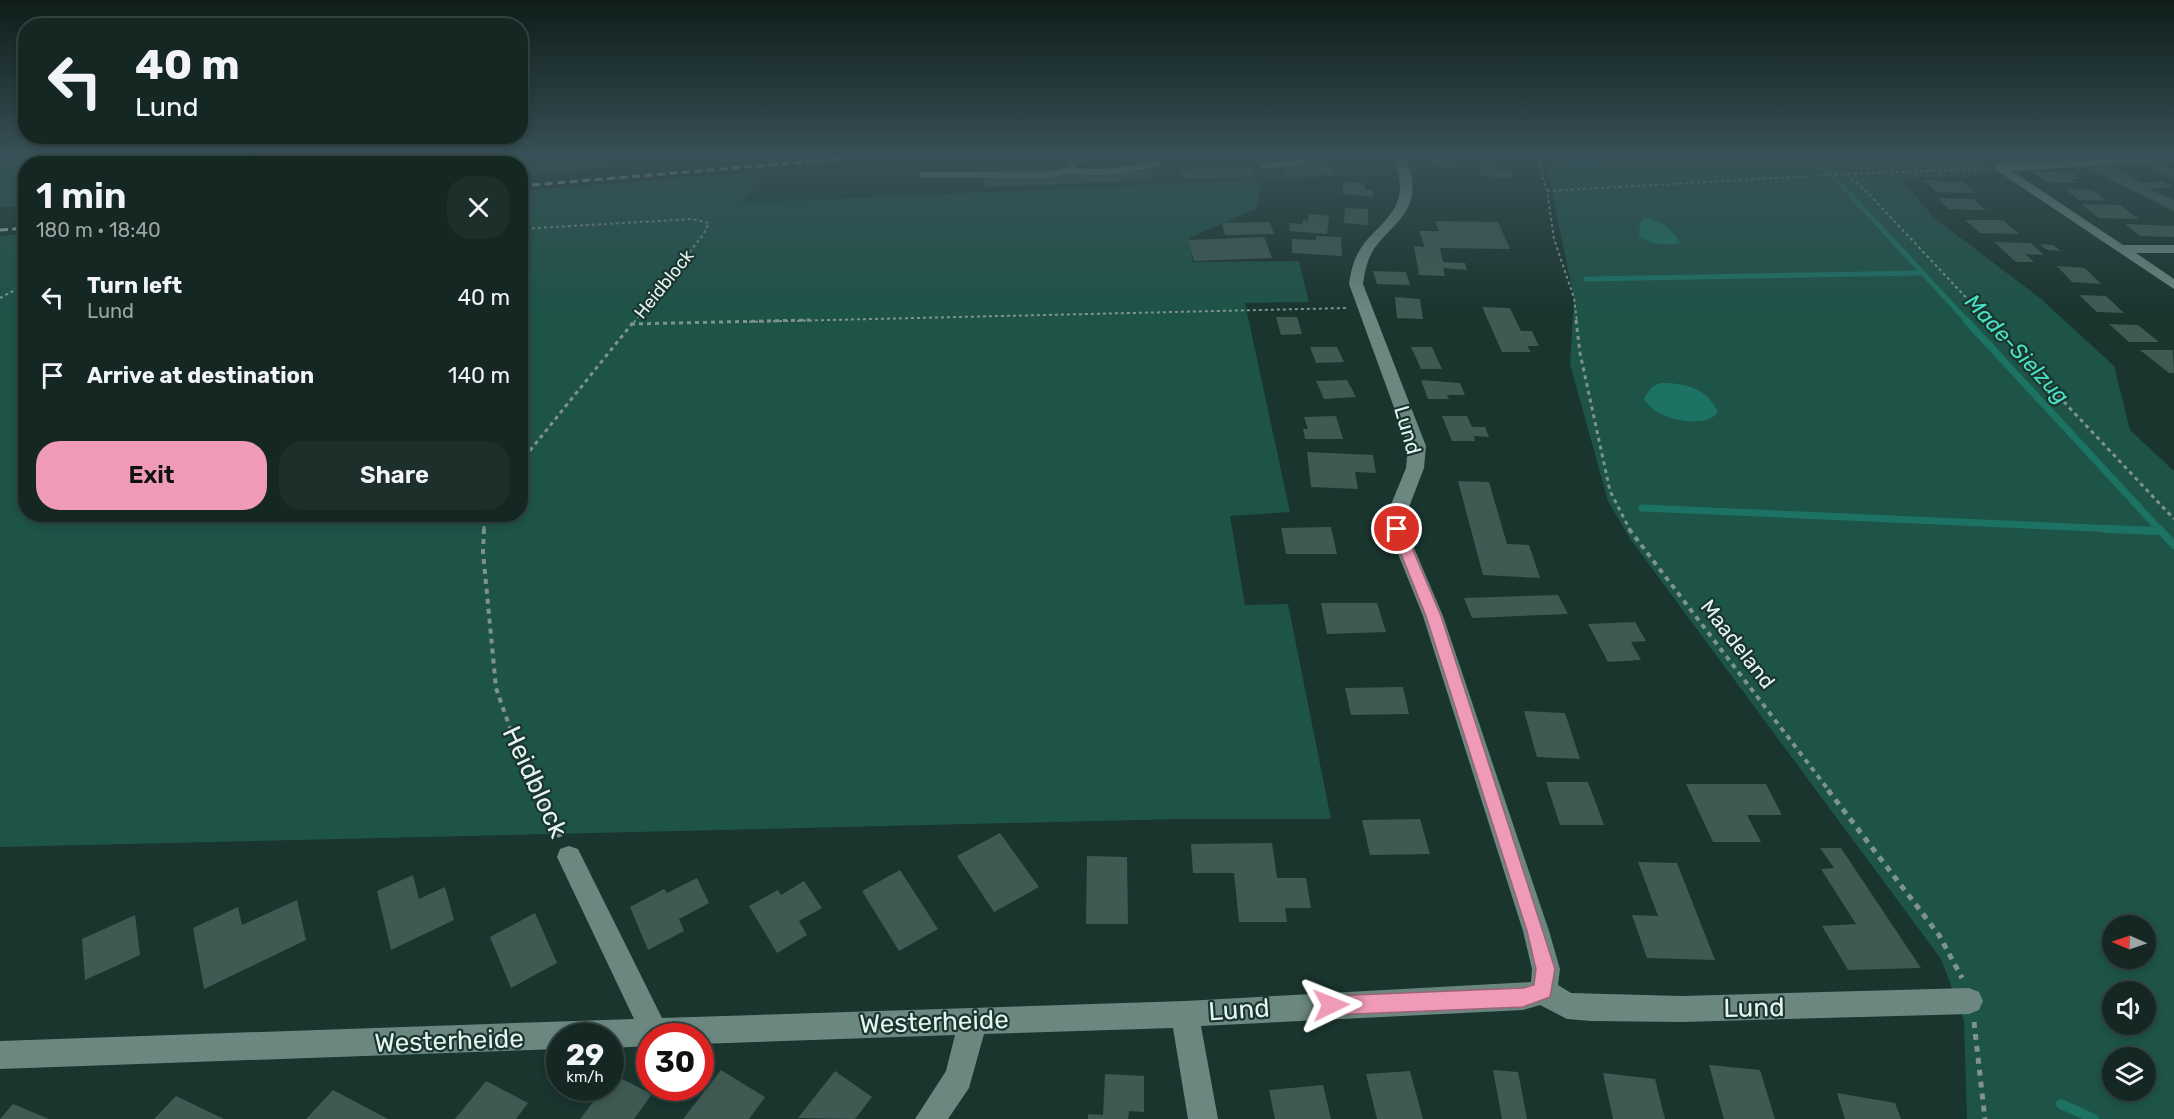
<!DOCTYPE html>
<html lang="en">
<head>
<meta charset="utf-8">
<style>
  :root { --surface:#142722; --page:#1d2f2a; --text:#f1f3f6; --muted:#9da5a5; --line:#334440; --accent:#ef9ab8 }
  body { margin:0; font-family:Rubik,sans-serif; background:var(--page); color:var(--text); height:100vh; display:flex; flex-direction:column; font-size:22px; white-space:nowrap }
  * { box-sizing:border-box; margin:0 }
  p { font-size:20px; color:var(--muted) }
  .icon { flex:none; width:33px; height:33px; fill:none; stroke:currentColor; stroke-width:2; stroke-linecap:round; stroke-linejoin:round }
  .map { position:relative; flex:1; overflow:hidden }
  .sheet { position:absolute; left:18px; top:156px; width:510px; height:366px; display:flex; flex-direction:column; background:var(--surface); border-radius:24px; box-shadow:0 3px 9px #0003,0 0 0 2px var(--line) }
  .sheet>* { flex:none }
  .banner { position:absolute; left:18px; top:18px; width:510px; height:126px; border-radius:24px; box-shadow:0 3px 9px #0003,0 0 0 2px var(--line); background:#142722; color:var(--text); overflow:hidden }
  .needle { width:39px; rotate:272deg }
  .controls { position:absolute; left:2102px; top:915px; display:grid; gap:12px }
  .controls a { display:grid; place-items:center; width:54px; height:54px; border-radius:50%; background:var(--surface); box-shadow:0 3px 9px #0003,0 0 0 2px var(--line); font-size:30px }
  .speed { position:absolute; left:546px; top:1023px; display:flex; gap:12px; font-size:30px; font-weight:700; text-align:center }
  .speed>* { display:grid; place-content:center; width:78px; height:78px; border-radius:50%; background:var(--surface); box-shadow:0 3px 9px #0003,0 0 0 2px var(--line); line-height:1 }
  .speed small { font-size:15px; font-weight:400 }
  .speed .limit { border:9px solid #d22; background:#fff; color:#111 }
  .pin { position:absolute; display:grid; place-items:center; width:51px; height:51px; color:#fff; margin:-26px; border:3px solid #fff; border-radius:50%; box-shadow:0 2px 6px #0007 }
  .me { position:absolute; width:66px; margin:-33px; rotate:88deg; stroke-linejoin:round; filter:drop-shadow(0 0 4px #0008) }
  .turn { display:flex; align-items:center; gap:21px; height:126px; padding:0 18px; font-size:27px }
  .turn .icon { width:78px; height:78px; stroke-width:2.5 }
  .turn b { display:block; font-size:42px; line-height:51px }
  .round { display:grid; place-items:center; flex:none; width:63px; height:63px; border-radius:24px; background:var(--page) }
  .head { display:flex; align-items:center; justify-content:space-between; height:102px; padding:0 18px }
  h1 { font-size:36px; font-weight:600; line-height:45px }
  .primary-button { display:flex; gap:12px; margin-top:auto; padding:12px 18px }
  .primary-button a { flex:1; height:69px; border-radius:24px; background:var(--accent); color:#111; font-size:24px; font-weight:600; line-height:69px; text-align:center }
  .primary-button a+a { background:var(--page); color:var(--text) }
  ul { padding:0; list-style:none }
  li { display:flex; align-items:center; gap:18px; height:78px; padding:0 18px }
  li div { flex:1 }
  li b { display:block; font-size:22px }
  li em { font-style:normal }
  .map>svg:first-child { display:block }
</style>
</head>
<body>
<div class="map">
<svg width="2174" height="1119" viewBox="0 0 2174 1119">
  <rect width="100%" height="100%" fill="#1a342e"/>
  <polygon fill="#1b3f38" points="955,154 1390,154 1396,174 740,203 765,171"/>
  <g fill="#1e5348" fill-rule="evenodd">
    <polygon points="0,154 759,154 521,175 520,164 26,164 25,206 0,207"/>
    <path d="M1544,154H1975L1997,174L1901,178L1933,217L2040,298L2114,366L2130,430L2174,471V1119H1967L1964,1021L1941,959L1631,540L1608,501L1570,364L1574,298ZM2112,926H2145V958H2112ZM2112,992H2145V1024H2112ZM2112,1058H2145V1090H2112Z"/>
    <polygon points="765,171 740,203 1262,180 1256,209 1189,238 1193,262 1299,261 1309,302 1245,303 1290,512 1230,516 1245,605 1288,604 1331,819 1181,819 0,847 0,236 25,234 26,514 520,514 521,191"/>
  </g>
  <g fill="#1c7263">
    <polygon points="1567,154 1582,154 1599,165 1600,169 1565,170 1561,164"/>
    <path d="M1644,218C1661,221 1672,228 1680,243C1663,245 1654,246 1639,236L1640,222Z"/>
    <path d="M1660,383C1686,383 1706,388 1718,412C1705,431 1652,419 1644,398L1652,387Z"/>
  </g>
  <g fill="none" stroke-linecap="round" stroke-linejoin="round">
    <g stroke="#1c7263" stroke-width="5">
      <polyline points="1806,154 1828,173"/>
      <polyline points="1834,177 1968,322"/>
      <polyline points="1586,279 1922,273"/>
    </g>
    <g stroke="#1c7263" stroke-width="7">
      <polyline points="1966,320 2160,530"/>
      <polyline points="1642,508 2139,530"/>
    </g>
    <g stroke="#1c7263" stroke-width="8">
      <polyline points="2105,529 2159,531"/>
      <polyline points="2159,529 2174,545"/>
    </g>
    <polyline stroke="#1c7263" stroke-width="10" points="2061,1104 2094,1119"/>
  </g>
  <g fill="#3f5a53">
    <polygon points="1427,154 1457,154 1458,158 1451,157 1453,167 1429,165"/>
    <polygon points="2161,163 2174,170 2174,179 2146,165"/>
    <polygon points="1478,164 1497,166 1497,170 1510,170 1512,178 1480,176"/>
    <polygon points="1331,165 1336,174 1288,176 1283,167"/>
    <polygon points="2109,166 2142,183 2162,181 2174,187 2149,189 2174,200 2174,211 2087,168"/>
    <polygon points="1252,167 1256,176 1183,179 1179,170"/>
    <polygon points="1151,171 1154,180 985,187 985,178"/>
    <polygon points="2033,171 2073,173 2081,179 2070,179 2076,183 2046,182"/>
    <polygon points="1924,180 1963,182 1976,193 1936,192"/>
    <polygon points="1343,182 1365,183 1365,190 1373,190 1373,197 1343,194"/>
    <polygon points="2065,189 2093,190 2107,201 2079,200"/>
    <polygon points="1937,198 1973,199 1986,210 1949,209"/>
    <polygon points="2081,204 2120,205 2139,219 2099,218"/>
    <polygon points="1345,208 1368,209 1368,225 1344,223"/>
    <polygon points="1309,214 1329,216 1327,234 1289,231 1290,223 1303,224 1303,220 1308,221"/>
    <polygon points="1965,220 2003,220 2019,234 1980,233"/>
    <polygon points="1435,221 1498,222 1510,249 1440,248 1443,262 1465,263 1467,270 1443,268 1445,276 1419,275 1414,246 1425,247 1419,231 1439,231"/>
    <polygon points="1270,222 1274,234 1225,235 1222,223"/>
    <polygon points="2125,224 2174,226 2174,237 2140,236"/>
    <polygon points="1316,236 1341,237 1342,256 1292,253 1292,239 1316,240"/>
    <polygon points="1264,237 1272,258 1194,261 1188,240"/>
    <polygon points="1994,242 2031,243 2044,255 2025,254 2034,262 2016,262"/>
    <polygon points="2040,244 2053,245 2061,251 2047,250"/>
    <polygon points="2057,266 2085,268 2101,284 2072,282"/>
    <polygon points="1373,271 1406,272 1410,285 1377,284"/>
    <polygon points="2079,295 2106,296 2124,313 2097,312"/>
    <polygon points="1395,297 1420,299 1423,319 1397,318"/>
    <polygon points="1482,307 1510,308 1521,331 1532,331 1539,346 1527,346 1531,352 1502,352"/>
    <polygon points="1276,317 1297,317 1302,334 1281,335"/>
    <polygon points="2109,324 2138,325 2159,342 2129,342"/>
    <polygon points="1310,347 1337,347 1344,362 1316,363"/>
    <polygon points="1411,347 1432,347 1442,369 1421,369"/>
    <polygon points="2140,350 2173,350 2174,373 2169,373"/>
    <polygon points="1347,380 1356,397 1324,399 1316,381"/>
    <polygon points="1421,380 1460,383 1465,395 1447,395 1449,399 1428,399"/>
    <polygon points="1336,416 1343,439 1305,439 1303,429 1308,429 1304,417"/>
    <polygon points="1442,416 1467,416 1472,427 1485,427 1489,437 1474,436 1475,441 1452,441"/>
    <polygon points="1307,452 1373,455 1376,473 1355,472 1358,489 1311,487"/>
    <polygon points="1458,481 1489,482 1507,544 1529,545 1540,578 1483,575"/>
    <polygon points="1331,527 1337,554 1286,554 1281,528"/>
    <polygon points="1558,595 1568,614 1472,618 1464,598"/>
    <polygon points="1321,603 1377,603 1386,632 1327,634"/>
    <polygon points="1635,622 1646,641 1631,642 1641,660 1608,662 1588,624"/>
    <polygon points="1403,687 1409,714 1351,715 1345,688"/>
    <polygon points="1524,711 1565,713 1580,759 1537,757"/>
    <polygon points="1546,782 1588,782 1604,825 1560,825"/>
    <polygon points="1686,784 1766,784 1782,815 1747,815 1761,842 1713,842"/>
    <polygon points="1420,819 1430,854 1370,855 1362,820"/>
    <polygon points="1000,833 1039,887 994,912 957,856"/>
    <polygon points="1272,843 1277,878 1306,878 1311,908 1285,908 1287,922 1239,922 1234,873 1193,873 1191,844"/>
    <polygon points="1820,848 1841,848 1921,968 1848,970 1822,926 1856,924 1821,869 1834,868"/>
    <polygon points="1087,856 1127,857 1128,924 1086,924"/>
    <polygon points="1638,862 1677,863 1715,960 1647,958 1632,915 1658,916"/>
    <polygon points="900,870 938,929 899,951 862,891"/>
    <polygon points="413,875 419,899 445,887 454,920 391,950 377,891"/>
    <polygon points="697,878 709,903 679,919 684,931 648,950 630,907 664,889 667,893"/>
    <polygon points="804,881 822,908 799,921 807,935 777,953 749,906 778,890 781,895"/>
    <polygon points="297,900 306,940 204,989 193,928 238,907 242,925"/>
    <polygon points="535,913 557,963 511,988 490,937"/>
    <polygon points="135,915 140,955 85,980 82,939"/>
    <polygon points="1709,1065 1760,1070 1775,1119 1724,1119"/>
    <polygon points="721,1070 765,1097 749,1119 683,1119"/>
    <polygon points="1493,1070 1518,1072 1527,1119 1502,1119"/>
    <polygon points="835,1071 872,1097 855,1119 798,1118"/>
    <polygon points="1410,1071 1423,1119 1377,1119 1366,1074"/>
    <polygon points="1603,1073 1655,1079 1665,1119 1613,1119"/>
    <polygon points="1105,1074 1144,1076 1144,1112 1129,1111 1128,1119 1088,1119 1088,1114 1103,1115"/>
    <polygon points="614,1075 652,1094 634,1119 580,1119 604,1088 610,1088"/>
    <polygon points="486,1081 528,1103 516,1119 455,1119"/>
    <polygon points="1323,1085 1331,1119 1275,1119 1269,1090"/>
    <polygon points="333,1090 388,1119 306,1119"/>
    <polygon points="1837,1093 1895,1103 1901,1119 1845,1119"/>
    <polygon points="176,1096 224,1119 154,1119"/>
    <polygon points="13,1104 49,1119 0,1119"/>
  </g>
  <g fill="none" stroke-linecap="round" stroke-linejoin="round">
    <g stroke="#7e938e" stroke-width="2" stroke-dasharray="3 3" stroke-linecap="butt">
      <polyline points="1536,154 1547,191 1554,239 1574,298 1577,322"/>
      <polyline points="1983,169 1846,174 1868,193 1989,322"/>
      <polyline points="1547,191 1846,174"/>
      <polyline points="520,229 692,219 709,223 703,235 634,322"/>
      <polyline points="0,298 26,284"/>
      <polyline points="743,322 1346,308"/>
    </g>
    <g stroke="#7e938e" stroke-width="3" stroke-dasharray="4 4" stroke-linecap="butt">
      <polyline points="1576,320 1580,353 1610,491 1630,530"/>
      <polyline points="1987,320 2174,519"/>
      <polyline points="631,324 810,320"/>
      <polyline points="520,463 635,320"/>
      <polyline points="484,530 484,514"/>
    </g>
    <g stroke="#7e938e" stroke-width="4" stroke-dasharray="5 5" stroke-linecap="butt">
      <polyline points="484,529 483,552 496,688 510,728 539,792"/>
      <polyline points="1629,529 1830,792"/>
    </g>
    <g stroke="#7e938e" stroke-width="5" stroke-dasharray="6 6" stroke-linecap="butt">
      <polyline points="539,790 560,837"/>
      <polyline points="1828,790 1939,935 1962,978"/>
      <polyline points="1974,1022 1985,1119"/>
    </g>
    <g stroke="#6b8780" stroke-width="6">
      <polyline points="1263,166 1302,162 1310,154"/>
      <path d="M1070,170C1100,175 1129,170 1158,163L1155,154"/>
      <polyline points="922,175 1052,174 1070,170 1074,161 1097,154"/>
    </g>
    <g fill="#6b8780" fill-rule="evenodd">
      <path d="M1394,154H1406C1410,168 1414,181 1412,196C1408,218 1386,231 1374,249C1367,260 1365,271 1363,284L1426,446L1424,468L1409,507L1406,529L1443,616L1549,931L1560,969L1558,985L1571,993L1682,996L1969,988L1979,992L1983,1001L1979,1010L1969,1014L1682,1022L1591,1021L1567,1019L1540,1005L1523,1010L1201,1026L1218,1119H1188L1173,1028L984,1034L969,1088L948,1119H915L946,1071L955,1035L700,1044V1036H650V1046L610,1048V1036H560V1049L0,1069V1041L634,1019L557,857L560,849L569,846L578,849L662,1018L1185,1001L1531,982L1532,969L1523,931L1423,616L1388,529L1390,507L1406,468L1408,446L1349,284C1351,270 1354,257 1363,245C1375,229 1395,216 1399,196C1402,182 1397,168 1394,154Z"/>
      <polygon points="2174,154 2174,161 2012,171 2123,245 2174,245 2174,253 2136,253 2174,279 2174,289 1993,168 1999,164"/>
    </g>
    <g stroke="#a7bab5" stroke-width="3" stroke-dasharray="8 4.5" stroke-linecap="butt">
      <polyline points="520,186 901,154"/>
      <polyline points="0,230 26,228"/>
    </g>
  </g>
  <linearGradient id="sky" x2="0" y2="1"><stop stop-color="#0e1d19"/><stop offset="0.5" stop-color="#385057"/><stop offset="1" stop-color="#385057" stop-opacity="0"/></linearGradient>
  <rect width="2174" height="311" fill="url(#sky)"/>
  <polygon fill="#ef9ab8" stroke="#9b6478" stroke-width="1.5" points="1397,524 1404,529 1441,616 1555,969 1550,997 1523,1007 1331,1015 1324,1012 1322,1005 1324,999 1331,996 1523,988 1534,985 1536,969 1527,931 1426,616 1391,529"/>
  <g text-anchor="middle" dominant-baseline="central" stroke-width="4.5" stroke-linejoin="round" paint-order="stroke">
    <g font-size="18" fill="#e5f4f0" stroke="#1a342e">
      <text transform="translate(664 284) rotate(-51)">Heidblock</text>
    </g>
    <g font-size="21" fill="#e5f4f0" stroke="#1a342e">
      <text transform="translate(1408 430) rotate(74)">Lund</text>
      <text transform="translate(1738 644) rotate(52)">Maadeland</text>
    </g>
    <g font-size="22" font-style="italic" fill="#48e2c6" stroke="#1a342e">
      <text transform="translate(2017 349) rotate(47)">Made-Sielzug</text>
    </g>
    <g font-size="26" fill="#e5f4f0" stroke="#1a342e">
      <text transform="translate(535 782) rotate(65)">Heidblock</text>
      <text transform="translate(1754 1008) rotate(-1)">Lund</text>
      <text transform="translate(1239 1010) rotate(-4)">Lund</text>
      <text transform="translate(934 1022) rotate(-2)">Westerheide</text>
      <text transform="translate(449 1041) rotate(-2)">Westerheide</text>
    </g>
  </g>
</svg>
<div class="controls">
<a><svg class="needle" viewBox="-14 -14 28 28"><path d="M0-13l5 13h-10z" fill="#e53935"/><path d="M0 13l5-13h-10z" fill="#9da5a5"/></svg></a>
<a><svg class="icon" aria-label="sound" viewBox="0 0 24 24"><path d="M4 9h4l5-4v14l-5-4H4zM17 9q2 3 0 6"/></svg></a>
<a><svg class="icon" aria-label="layers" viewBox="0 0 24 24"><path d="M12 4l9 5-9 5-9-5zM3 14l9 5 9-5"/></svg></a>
</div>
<div class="speed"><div>29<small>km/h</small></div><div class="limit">30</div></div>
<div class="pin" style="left:1397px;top:529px;background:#d93025"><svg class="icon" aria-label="arrive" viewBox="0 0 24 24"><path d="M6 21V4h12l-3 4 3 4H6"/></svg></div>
<svg class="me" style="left:1331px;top:1005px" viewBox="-20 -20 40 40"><path d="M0-17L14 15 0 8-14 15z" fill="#ef9ab8" stroke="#fff" stroke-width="4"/></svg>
<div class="banner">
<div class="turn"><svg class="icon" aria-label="left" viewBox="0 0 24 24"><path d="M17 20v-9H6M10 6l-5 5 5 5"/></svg><div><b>40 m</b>Lund</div></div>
</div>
<section class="sheet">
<div class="head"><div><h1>1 min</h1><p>180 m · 18:40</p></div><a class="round"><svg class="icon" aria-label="close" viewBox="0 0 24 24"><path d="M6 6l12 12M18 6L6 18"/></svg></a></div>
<ul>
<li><svg class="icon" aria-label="left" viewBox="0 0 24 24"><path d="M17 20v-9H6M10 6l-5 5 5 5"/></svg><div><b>Turn left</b><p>Lund</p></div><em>40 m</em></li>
<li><svg class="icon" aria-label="arrive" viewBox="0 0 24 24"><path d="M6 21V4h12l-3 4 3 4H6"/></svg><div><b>Arrive at destination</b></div><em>140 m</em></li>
</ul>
<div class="primary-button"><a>Exit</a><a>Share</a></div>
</section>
</div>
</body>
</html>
